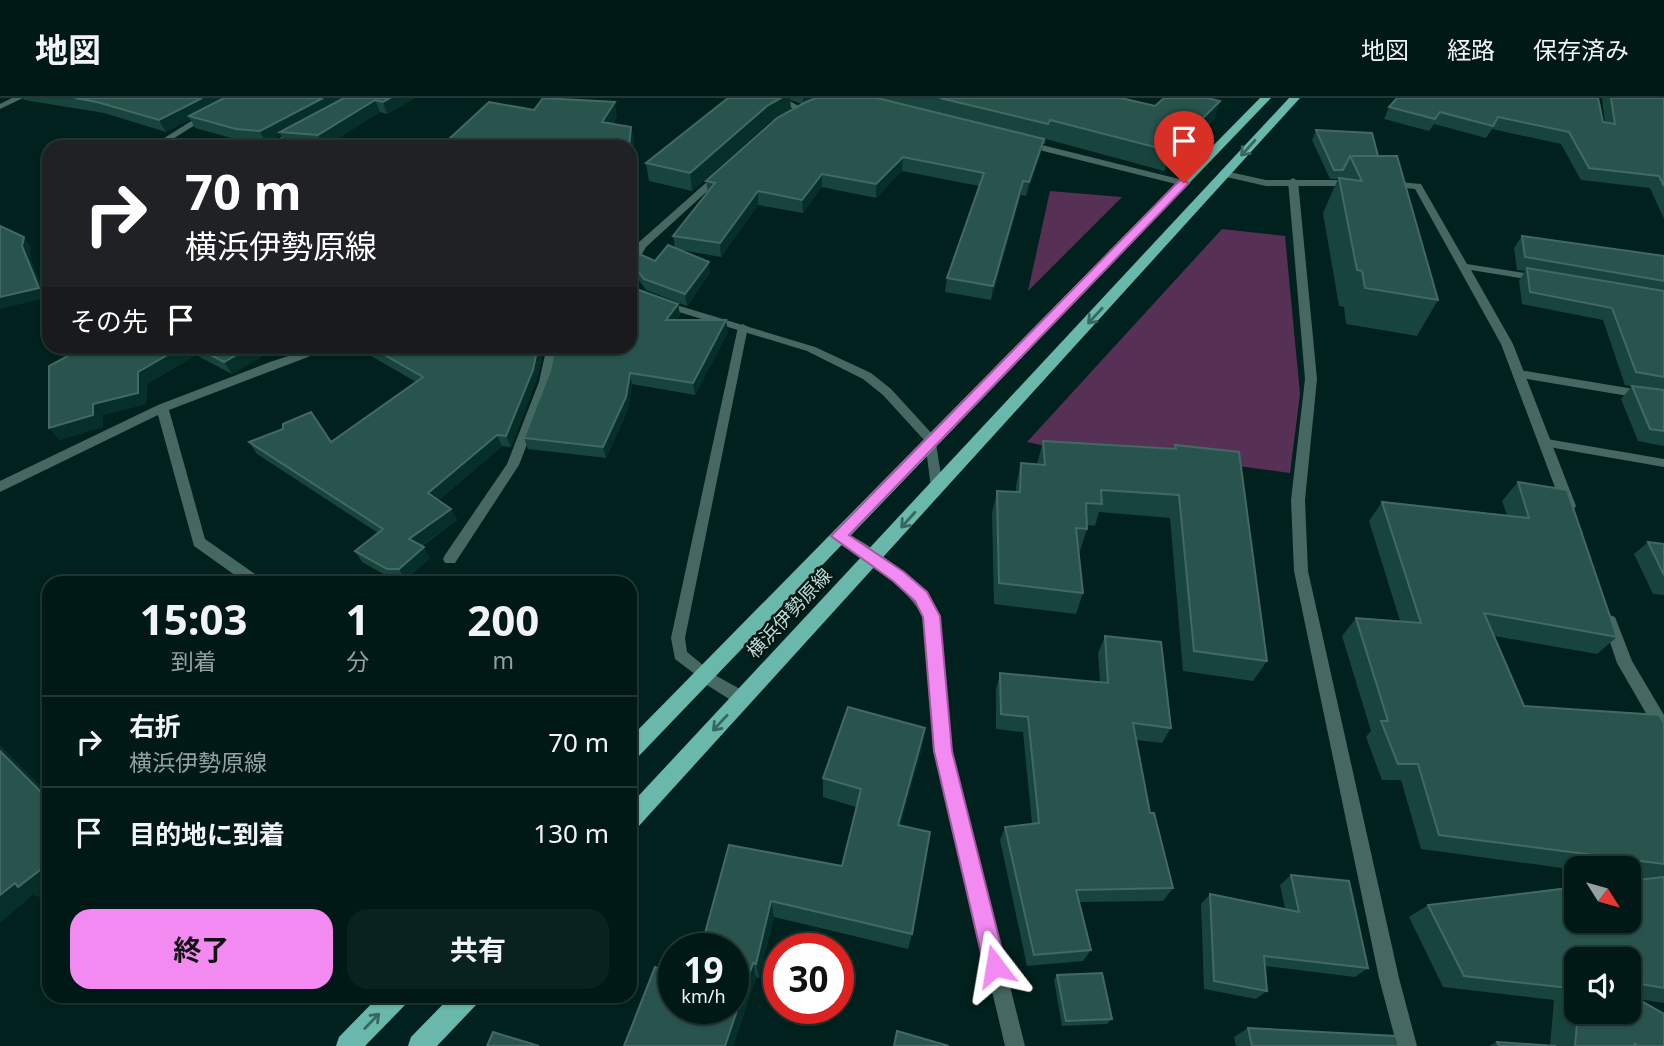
<!DOCTYPE html>
<html lang="ja">
<head>
<meta charset="utf-8">
<style>
  :root { --surface:#001916; --page:#0a221f; --text:#f1f3f6; --muted:#95a0a1; --line:#223835; --accent:#f38af2 }
  body { margin:0; font-family:"Noto Sans","Noto Sans JP",sans-serif; background:var(--page); color:var(--text); height:100vh; display:flex; flex-direction:column; font-size:26px; white-space:nowrap }
  * { box-sizing:border-box; margin:0 }
  p { font-size:23px; color:var(--muted) }
  .icon { flex:none; width:38px; height:38px; fill:none; stroke:currentColor; stroke-width:2; stroke-linecap:round; stroke-linejoin:round }
  .map { position:relative; flex:1; overflow:hidden }
  .drawer { position:absolute; left:42px; top:478px; width:595px; height:427px; display:flex; flex-direction:column; background:var(--surface); border-radius:21px; box-shadow:0 2px 5px #0004,0 0 0 2px var(--line) }
  .drawer>* { flex:none }
  .hud { position:absolute; left:42px; top:42px; width:595px; height:214px; border-radius:21px; box-shadow:0 2px 5px #0004,0 0 0 2px var(--line); background:#202124; color:#fff; overflow:hidden }
  .needle { width:46px; rotate:127deg }
  .tools { position:absolute; left:1564px; top:758px; display:grid; gap:14px }
  .tools a { display:grid; place-items:center; width:77px; height:77px; border-radius:14px; background:var(--surface); box-shadow:0 2px 5px #0004,0 0 0 2px var(--line); font-size:35px }
  .speed { position:absolute; left:658px; top:835px; display:flex; gap:14px; font-size:35px; font-weight:700; text-align:center }
  .speed>* { display:grid; place-content:center; width:91px; height:91px; border-radius:50%; background:var(--surface); box-shadow:0 2px 5px #0004,0 0 0 2px var(--line); line-height:1 }
  .speed small { font-size:18px; font-weight:400 }
  .speed .limit { border:10px solid #d22; background:#fff; color:#111 }
  .pin { position:absolute; display:grid; place-items:center; width:60px; height:60px; color:#fff; margin:-72px -30px; border-radius:50% 50% 50% 0; rotate:-45deg; box-shadow:0 0 7px #0007 }
  .pin .icon { rotate:45deg }
  .me { position:absolute; width:77px; margin:-38px; rotate:346deg; stroke-linejoin:round; filter:drop-shadow(0 0 5px #0008) }
  .turn { display:flex; align-items:center; gap:24px; height:147px; padding:0 28px; font-size:32px }
  .turn .icon { width:91px; height:91px; stroke-width:2.5 }
  .turn b { display:block; font-size:49px; line-height:60px }
  .then { display:flex; align-items:center; height:66px; padding:0 28px; background:#0003; gap:14px; font-size:26px }
  .eta { display:flex; justify-content:space-evenly; align-items:center; height:119px; text-align:center }
  .eta b { font-size:42px; font-weight:700; line-height:49px }
  .button { display:flex; gap:14px; margin-top:auto; padding:14px 28px }
  .button a { flex:1; height:80px; border-radius:21px; background:var(--accent); color:#111; font-size:28px; font-weight:700; line-height:80px; text-align:center }
  .button a+a { background:var(--page); color:var(--text) }
  ul { padding:0; list-style:none }
  li { display:flex; align-items:center; gap:21px; height:91px; padding:0 28px; border-top:2px solid var(--line) }
  li div { flex:1 }
  li b { display:block; font-size:26px }
  li em { font-style:normal }
  header { display:flex; align-items:center; gap:42px; box-sizing:border-box; height:98px; padding:0 35px; background:var(--surface); border-bottom:2px solid var(--line) }
  header strong { font-size:33px }
  nav { display:flex; gap:38px; margin-inline-start:auto; font-size:24px }
  .map>svg:first-child { display:block }
</style>
</head>
<body>
<header>
<strong>地図</strong>
<nav><a>地図</a><a>経路</a><a>保存済み</a></nav>
</header>
<div class="map">
<svg width="1664" height="948" viewBox="0 0 1664 948">
  <rect width="100%" height="100%" fill="#00211d"/>
  <g fill="#563155">
    <polygon points="1050,93 1122,99 1028,193"/>
    <polygon points="1222,131 1285,138 1300,296 1290,375 1162,358 1153,371 1027,344"/>
  </g>
  <g fill="none" stroke-linecap="round" stroke-linejoin="round">
    <g fill="#456962" fill-rule="evenodd">
      <polygon points="1026,43 1187,83 1189,85 1184,88 1023,48 1023,44"/>
      <polygon points="1293,80 1298,83 1317,281 1305,402 1308,473 1399,880 1417,948 1397,948 1379,880 1294,473 1291,402 1305,281 1288,83"/>
      <polygon points="743,226 748,229 685,540 687,554 709,572 712,577 709,582 704,583 675,561 671,540 738,229"/>
      <polygon points="547,248 558,248 551,284 519,367 455,465 445,465 443,461 445,457 507,366 539,284"/>
      <polygon points="1519,272 1664,296 1664,304 1515,279 1515,273"/>
      <polygon points="1547,341 1664,361 1664,369 1543,348 1541,345"/>
    </g>
    <g fill="#456962" fill-rule="evenodd">
      <polygon points="12,0 23,0 0,11 0,6"/>
      <polygon points="774,0 784,0 806,12 799,14"/>
      <polygon points="204,15 211,17 160,49 150,49"/>
      <polygon points="295,31 302,33 275,49 264,49"/>
      <polygon points="1225,73 1266,82 1353,82 1358,85 1353,88 1266,88 1222,78 1220,76"/>
      <polygon points="717,75 725,77 646,149 634,170 630,171 630,159 638,145"/>
      <polygon points="1387,83 1421,86 1467,166 1538,177 1543,180 1538,183 1471,172 1513,246 1576,408 1574,411 1564,411 1562,408 1501,246 1415,91 1384,88 1382,86"/>
      <polygon points="660,202 815,249 871,275 891,291 935,339 943,390 942,393 937,395 931,390 925,343 883,297 863,281 807,253 656,207 656,203"/>
      <polygon points="319,248 337,248 169,312 205,441 262,481 264,485 246,485 194,448 158,317 0,394 0,383 158,307 270,264"/>
      <path d="M839,433C873,444 922,487 939,518L951,653L1025,948H1005L935,653L925,519L898,486L834,442L832,438L834,434Z"/>
      <polygon points="1610,517 1615,519 1632,563 1664,617 1664,638 1658,636 1617,565 1603,523 1605,519"/>
      <polygon points="704,571 749,596 751,601 749,606 743,608 737,606 699,582 696,577 699,572"/>
    </g>
    <g fill="#6ab8ab" fill-rule="evenodd">
      <polygon points="1260,0 1271,0 637,660 630,663 630,640"/>
      <polygon points="1289,0 1300,0 638,729 630,732 630,707"/>
      <polygon points="379,898 408,898 405,907 365,948 336,948 339,939"/>
      <polygon points="451,898 479,898 476,907 437,948 408,948 411,939"/>
    </g>
  </g>
  <g fill="#17443d" fill-rule="evenodd">
    <polygon points="23,0 415,0 387,16 380,14 324,49 286,46 281,37 266,45 242,43 195,30 190,21 166,34 104,15 24,2"/>
    <polygon points="728,0 1121,0 1214,22 1164,73 1046,41 1045,46 1043,46 1041,55 1026,98 1021,97 991,202 945,194 947,180 979,88 902,73 876,100 822,89 803,115 758,107 721,159 681,152 710,175 687,208 646,192 635,177 630,177 630,161 655,163 675,150 673,138 708,94 706,83 802,6 790,2 768,25 692,93 649,83 646,65"/>
    <polygon points="1602,0 1664,0 1664,121 1650,90 1581,82 1561,46 1492,31 1486,40 1434,26 1429,33 1384,21 1389,9 1605,24"/>
    <polygon points="534,12 617,18 613,26 631,29 634,44 631,69 630,49 449,49 447,43"/>
    <polygon points="1316,32 1378,58 1438,202 1417,238 1346,226 1344,209 1339,208 1323,115 1338,81 1330,81 1312,42"/>
    <polygon points="1522,138 1664,158 1664,348 1638,343 1621,301 1632,288 1635,289 1625,287 1603,222 1522,206 1519,183 1525,173 1517,172 1514,150"/>
    <polygon points="639,192 678,206 680,217 676,222 728,234 695,297 632,286 628,311 606,360 528,351 524,340 550,273"/>
    <polygon points="86,248 279,248 232,276 196,257 147,286 146,306 102,317 103,329 59,342"/>
    <polygon points="354,248 545,248 536,283 511,349 502,348 439,402 451,411 457,422 422,448 430,460 405,482 394,482 362,464 355,453 378,435 257,356 249,344 283,331 331,344 416,284"/>
    <polygon points="1043,343 1174,351 1175,347 1267,563 1253,583 1183,573 1170,420 1099,414 1095,428 1087,427 1087,431 1080,453 1079,453 1083,495 1076,516 994,506 992,415 997,393 1016,394 1016,387 1021,365 1037,366"/>
    <path d="M1518,384L1617,539L1597,556L1494,538L1524,608L1664,625V905L1638,901L1664,948H1489L1497,944L1550,948L1554,902L1443,889L1409,819L1428,807L1647,781L1629,779V770H1577V772L1421,751L1401,682H1382L1366,639L1371,633L1342,538L1356,520L1400,523L1369,423L1382,404L1507,417L1502,403ZM1577,861H1629V914H1577Z"/>
    <polygon points="1648,444 1664,446 1664,497 1653,496 1634,456"/>
    <polygon points="1105,538 1171,630 1162,645 1136,642 1150,715 1173,790 1163,803 1079,804 1091,852 1083,863 1027,868 1000,742 1005,729 1032,726 1023,634 996,631 996,591 1000,575 1100,584 1098,555"/>
    <polygon points="922,650 900,727 912,836 908,851 774,819 759,880 756,879 733,948 624,948 733,910 729,747 842,768 856,709 823,699 823,680"/>
    <polygon points="1291,777 1368,870 1355,879 1265,868 1267,893 1256,901 1204,891 1201,806 1210,796 1285,811 1280,787"/>
    <polygon points="1057,877 1112,921 1107,926 1062,928 1054,882"/>
    <polygon points="1248,930 1399,948 1236,948 1234,939"/>
  </g>
  <g fill="#062f2a">
    <polygon points="202,0 230,0 189,18 190,21 166,34 159,22"/>
    <polygon points="323,0 349,0 280,34 281,37 266,45 260,33"/>
    <polygon points="390,0 415,0 387,16 383,4"/>
    <polygon points="781,0 790,0 791,12 768,25 692,93 690,75 767,8"/>
    <polygon points="803,0 823,0 803,6"/>
    <polygon points="375,2 380,14 324,49 318,37"/>
    <polygon points="1220,3 1214,22 1164,73 1170,53"/>
    <polygon points="615,4 617,18 605,39 602,24"/>
    <polygon points="631,29 634,44 631,69 630,49 629,49"/>
    <polygon points="1044,41 1041,55 1026,98 1029,84"/>
    <polygon points="903,59 902,73 876,100 876,86"/>
    <polygon points="822,76 822,89 803,115 802,102"/>
    <polygon points="1023,83 1021,97 991,202 993,188"/>
    <polygon points="758,93 758,107 721,159 720,145"/>
    <polygon points="24,139 31,149 30,158 46,200 0,211 0,199 22,148"/>
    <polygon points="709,164 710,175 687,208 685,196"/>
    <polygon points="678,206 680,217 668,234 666,222"/>
    <polygon points="726,222 728,234 695,297 693,285"/>
    <polygon points="183,248 190,248 196,257 147,286 146,306 102,317 103,329 59,342 49,330 93,306 138,274"/>
    <polygon points="252,248 279,248 232,276 224,264"/>
    <polygon points="538,248 545,248 536,283 511,349 506,338"/>
    <polygon points="630,275 632,286 628,311 606,360 603,349"/>
    <polygon points="497,337 502,348 434,406 428,395"/>
    <polygon points="451,411 457,422 415,452 409,441"/>
    <polygon points="424,449 430,460 405,482 399,471"/>
    <polygon points="925,630 922,650 896,745 898,727"/>
    <polygon points="0,647 49,696 45,698 0,653"/>
    <polygon points="49,765 49,791 39,799 33,797 0,825 0,797 15,785"/>
    <polygon points="771,803 774,819 759,880 756,866"/>
    <polygon points="753,865 756,879 733,948 725,948"/>
  </g>
  <g fill="#29544e" stroke="#426963" stroke-width="2">
    <polygon points="75,0 202,0 159,22 97,4"/>
    <polygon points="224,0 323,0 260,33 236,31 189,18"/>
    <polygon points="344,0 390,0 383,4 375,2 318,37 280,34"/>
    <polygon points="543,0 615,4 602,24 631,29 629,49 545,49 447,43 489,4 534,12"/>
    <polygon points="728,0 781,0 767,8 690,75 646,65"/>
    <polygon points="816,0 877,0 1044,41 1029,84 1023,83 993,188 947,180 984,75 903,59 876,86 822,76 802,102 758,93 720,145 673,138 715,85 706,83 777,20 806,4"/>
    <polygon points="940,0 1121,0 1155,8 1164,0 1207,0 1220,3 1170,53 1050,22 1048,26"/>
    <polygon points="1397,0 1598,0 1603,24 1615,26 1611,0 1664,0 1664,88 1659,78 1589,70 1569,34 1498,19 1493,28 1440,14 1435,21 1389,9"/>
    <polygon points="1316,32 1372,35 1378,58 1350,58 1343,72 1334,72"/>
    <polygon points="1350,58 1397,58 1438,202 1365,190 1362,173 1357,172 1339,80 1362,83"/>
    <polygon points="0,128 24,139 22,148 39,190 0,199"/>
    <polygon points="1522,138 1664,158 1664,183 1525,159"/>
    <polygon points="668,147 709,164 685,196 644,181 632,166 630,166 630,161 632,161 637,155 655,163"/>
    <polygon points="1527,170 1664,193 1664,279 1636,274 1612,210 1530,194"/>
    <polygon points="630,184 639,192 678,206 666,222 726,222 693,285 630,275 626,299 603,349 524,340 550,273 555,248 630,248"/>
    <polygon points="86,248 183,248 138,274 138,295 93,306 93,317 49,330 49,268"/>
    <polygon points="194,248 252,248 224,264"/>
    <polygon points="369,248 538,248 533,272 506,338 497,337 428,395 451,411 409,441 424,449 399,471 387,471 355,453 383,431 249,344 283,331 283,326 311,314 331,344 423,279"/>
    <polygon points="1632,288 1664,292 1664,333 1650,331"/>
    <polygon points="1043,343 1176,351 1175,347 1239,354 1267,563 1194,553 1179,397 1101,392 1102,406 1086,405 1087,431 1076,430 1083,495 999,485 997,393 1020,394 1021,365 1045,367"/>
    <polygon points="1518,384 1567,392 1617,539 1484,515 1524,608 1659,617 1664,625 1664,766 1439,737 1418,666 1398,666 1381,623 1388,623 1356,520 1421,525 1382,404 1529,420"/>
    <polygon points="1648,444 1664,446 1664,477"/>
    <polygon points="1105,538 1161,544 1171,630 1133,625 1150,715 1154,715 1173,790 1076,792 1091,852 1034,857 1005,729 1039,725 1028,619 1001,616 1000,575 1108,585"/>
    <polygon points="848,609 925,630 898,727 930,734 912,836 771,803 756,866 753,865 725,948 624,948 655,869 674,876 674,910 733,910 733,850 701,850 729,747 842,768 861,691 823,680"/>
    <polygon points="0,653 45,698 49,695 49,765 18,789 15,785 0,797"/>
    <polygon points="1291,777 1349,783 1368,870 1264,858 1267,893 1214,883 1210,796 1299,814"/>
    <polygon points="1664,779 1664,890 1629,884 1629,861 1577,861 1577,891 1464,878 1428,807 1577,789 1577,822 1629,822 1629,783"/>
    <polygon points="1102,875 1112,921 1066,923 1057,877"/>
    <polygon points="1629,896 1664,916 1664,948 1639,948 1634,945 1636,948 1575,948 1578,914 1629,914"/>
    <polygon points="1248,930 1396,938 1399,948 1252,948"/>
    <polygon points="897,933 949,948 894,948"/>
    <polygon points="493,934 539,948 487,948"/>
    <polygon points="1497,944 1556,948 1499,948"/>
  </g>
  <defs><path id="oneway-shaft" d="M-6 0H5M1.5-3L5.5 0L1.5 3" fill="none" stroke-width="1.6" stroke-linecap="round" stroke-linejoin="round" transform="scale(1.75)"/></defs>
  <g stroke="#36685f">
    <use href="#oneway-shaft" transform="translate(1248 50) rotate(132)"/>
    <use href="#oneway-shaft" transform="translate(1095 218) rotate(133)"/>
    <use href="#oneway-shaft" transform="translate(908 422) rotate(132)"/>
    <use href="#oneway-shaft" transform="translate(720 625) rotate(133)"/>
    <use href="#oneway-shaft" transform="translate(372 923) rotate(-46)"/>
  </g>
  <polygon fill="#f38af2" stroke="#9e5a9d" stroke-width="2" points="1180,82 1189,85 849,437 904,474 927,494 940,518 952,653 1006,868 1003,875 995,878 988,875 984,868 934,653 923,519 915,503 893,483 831,438"/>
  <g text-anchor="middle" dominant-baseline="central" stroke-width="5" stroke-linejoin="round" paint-order="stroke">
    <g font-size="19" fill="#c3d9d5" stroke="#021713">
      <text transform="translate(789 515) rotate(-47)">横浜伊勢原線</text>
    </g>
  </g>
</svg>
<div class="tools">
<a><svg class="needle" viewBox="-14 -14 28 28"><path d="M0-13l5 13h-10z" fill="#e53935"/><path d="M0 13l5-13h-10z" fill="#95a0a1"/></svg></a>
<a><svg class="icon" aria-label="sound" viewBox="0 0 24 24"><path d="M4 9h4l5-4v14l-5-4H4zM17 9q2 3 0 6"/></svg></a>
</div>
<div class="speed"><div>19<small>km/h</small></div><div class="limit">30</div></div>
<div class="pin" style="left:1184px;top:85px;background:#d93025"><svg class="icon" aria-label="arrive" viewBox="0 0 24 24"><path d="M6 21V4h12l-3 4 3 4H6"/></svg></div>
<svg class="me" style="left:995px;top:868px" viewBox="-20 -20 40 40"><path d="M0-17L14 15 0 8-14 15z" fill="#f38af2" stroke="#fff" stroke-width="4"/></svg>
<div class="hud">
<div class="turn"><svg class="icon" aria-label="right" viewBox="0 0 24 24"><path d="M7 20v-9h11M14 6l5 5-5 5"/></svg><div><b>70 m</b>横浜伊勢原線</div></div>
<div class="then">その先<svg class="icon" aria-label="arrive" viewBox="0 0 24 24"><path d="M6 21V4h12l-3 4 3 4H6"/></svg></div>
</div>
<section class="drawer">
<div class="eta">
<div><b>15:03</b><p>到着</p></div>
<div><b>1</b><p>分</p></div>
<div><b>200</b><p>m</p></div>
</div>
<ul>
<li><svg class="icon" aria-label="right" viewBox="0 0 24 24"><path d="M7 20v-9h11M14 6l5 5-5 5"/></svg><div><b>右折</b><p>横浜伊勢原線</p></div><em>70 m</em></li>
<li><svg class="icon" aria-label="arrive" viewBox="0 0 24 24"><path d="M6 21V4h12l-3 4 3 4H6"/></svg><div><b>目的地に到着</b></div><em>130 m</em></li>
</ul>
<div class="button"><a>終了</a><a>共有</a></div>
</section>
</div>
</body>
</html>
